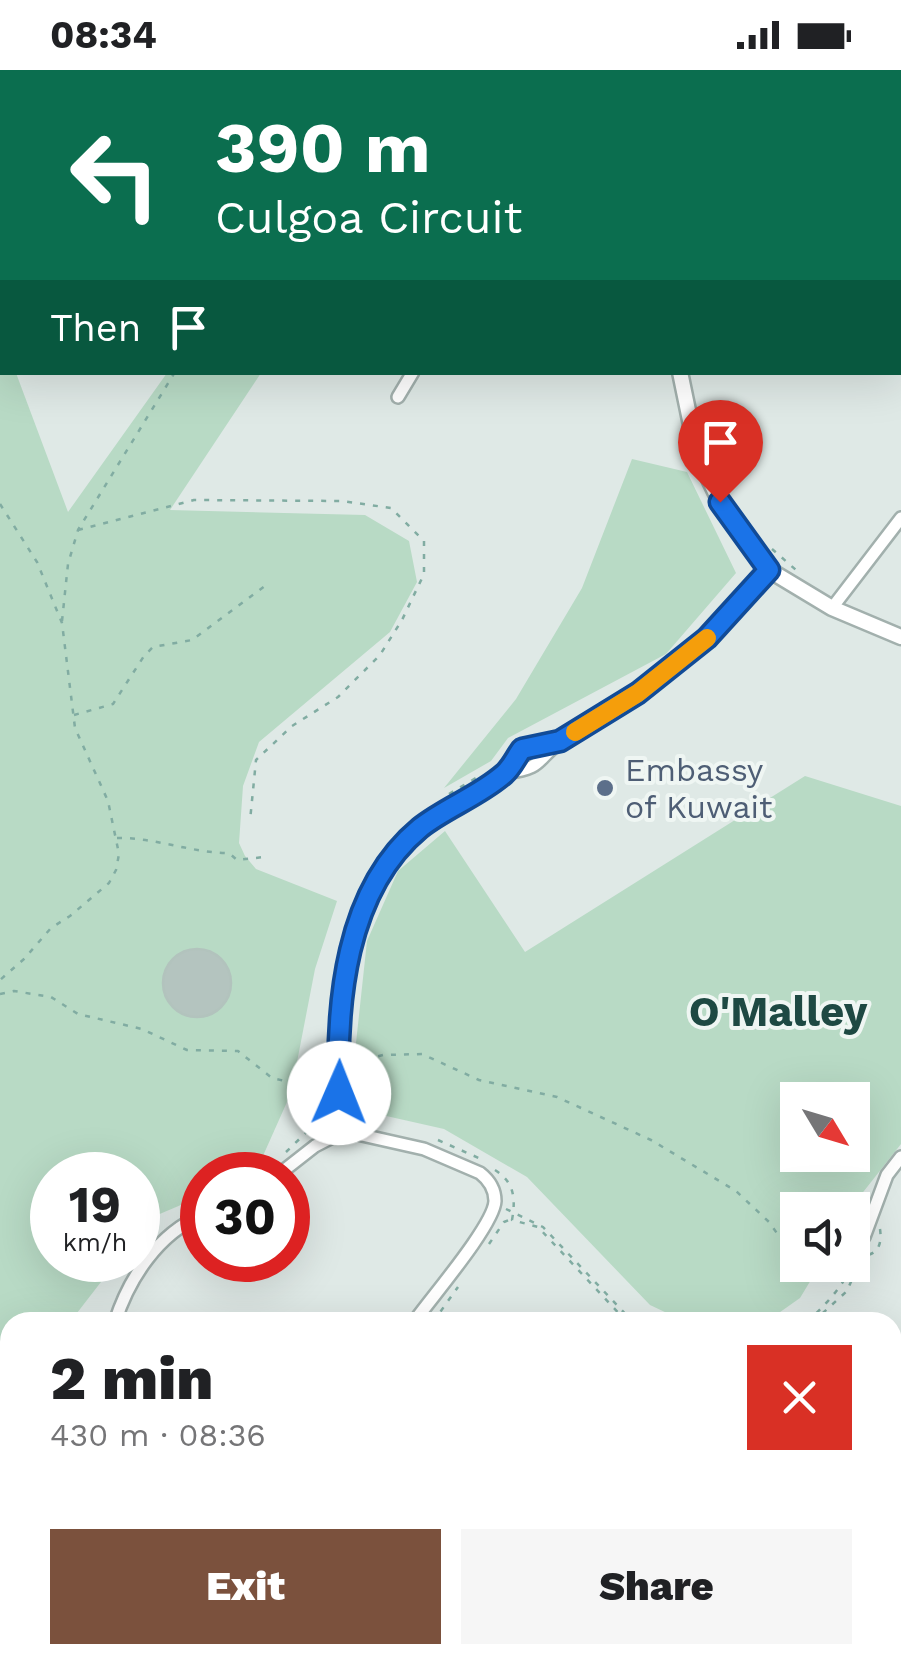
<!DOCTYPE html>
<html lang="en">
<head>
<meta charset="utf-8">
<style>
  :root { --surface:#fff; --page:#f6f6f6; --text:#202124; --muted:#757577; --accent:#7b513d }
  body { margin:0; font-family:"Work Sans",sans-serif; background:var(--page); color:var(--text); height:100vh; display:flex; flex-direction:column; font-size:38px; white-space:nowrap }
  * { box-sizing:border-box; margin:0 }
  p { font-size:32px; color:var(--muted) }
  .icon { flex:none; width:55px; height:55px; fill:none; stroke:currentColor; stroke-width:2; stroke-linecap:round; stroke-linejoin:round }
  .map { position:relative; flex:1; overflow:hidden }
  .side { position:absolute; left:0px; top:1242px; width:902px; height:352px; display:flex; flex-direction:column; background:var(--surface); border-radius:30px 30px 0 0; box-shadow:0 10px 40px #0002 }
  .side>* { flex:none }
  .guide { position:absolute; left:0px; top:0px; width:902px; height:305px; box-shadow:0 10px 40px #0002; background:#0b6e4f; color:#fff; overflow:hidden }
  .needle { width:65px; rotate:128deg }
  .fabs { position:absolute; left:780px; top:1012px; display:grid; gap:20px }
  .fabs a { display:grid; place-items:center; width:90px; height:90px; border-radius:0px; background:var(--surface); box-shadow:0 10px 40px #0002; font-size:50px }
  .speed { position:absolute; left:30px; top:1082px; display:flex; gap:20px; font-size:50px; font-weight:700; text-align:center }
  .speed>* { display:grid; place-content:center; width:130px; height:130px; border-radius:50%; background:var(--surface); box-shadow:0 10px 40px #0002; line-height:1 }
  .speed small { font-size:25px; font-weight:400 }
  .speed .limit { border:15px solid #d22; background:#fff; color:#111 }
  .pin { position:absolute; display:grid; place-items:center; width:85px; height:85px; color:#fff; margin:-102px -42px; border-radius:50% 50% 50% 0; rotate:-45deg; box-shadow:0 0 10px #0007 }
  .pin .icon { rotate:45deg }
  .me { position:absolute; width:110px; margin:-55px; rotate:1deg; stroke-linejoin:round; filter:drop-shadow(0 0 8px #0008) }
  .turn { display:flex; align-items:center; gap:35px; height:210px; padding:0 50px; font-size:45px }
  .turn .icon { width:130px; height:130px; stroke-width:2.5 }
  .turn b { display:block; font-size:70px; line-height:85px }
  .then { display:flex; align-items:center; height:95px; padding:0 50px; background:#0003; gap:20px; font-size:38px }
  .round { display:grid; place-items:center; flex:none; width:105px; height:105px; border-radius:0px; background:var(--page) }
  .overview { display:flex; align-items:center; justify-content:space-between; height:170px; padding:0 50px }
  h1 { font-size:60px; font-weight:800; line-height:75px }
  .action { display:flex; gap:20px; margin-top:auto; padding:20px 50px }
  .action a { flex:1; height:115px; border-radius:0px; background:var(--accent); color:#fff; font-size:40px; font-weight:800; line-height:115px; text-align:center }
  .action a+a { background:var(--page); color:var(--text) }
  .status { display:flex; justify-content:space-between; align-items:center; height:70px; padding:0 50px; background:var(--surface); direction:ltr }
  .status svg { height:28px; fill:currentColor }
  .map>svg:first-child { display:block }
</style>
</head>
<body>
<div class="status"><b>08:34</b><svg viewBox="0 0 49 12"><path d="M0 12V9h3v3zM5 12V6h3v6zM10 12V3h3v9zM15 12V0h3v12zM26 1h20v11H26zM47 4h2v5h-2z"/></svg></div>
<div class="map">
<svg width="901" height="1593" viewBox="0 0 901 1593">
  <rect width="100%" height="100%" fill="#dfe9e6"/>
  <g fill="#b8dac5" fill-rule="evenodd">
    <polygon points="0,261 2,302 16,303 68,442 167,303 261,303 170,440 365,445 409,471 417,512 390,562 259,672 243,716 239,773 245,786 256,799 337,831 315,899 291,1023 258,1097 242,1105 202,1105 202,1126 155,1146 138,1166 138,1105 52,1105 52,1190 118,1190 77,1243 74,1252 10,1252 10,1585 24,1585 22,1593 0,1593"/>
    <polygon points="632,389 687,402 736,503 666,584 508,668 491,691 444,718 516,629 582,518"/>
    <path d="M805,706L901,736V1074L849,1140H798V1195H820L800,1228L766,1252H686L650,1235L527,1107L444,1059L373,1043L357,1033L356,973L367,871L398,801L445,761L525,882ZM852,1030V1085H798V1030Z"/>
    <polygon points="892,1479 901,1512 901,1566 893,1569"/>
  </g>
  <circle fill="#b4c4bf" stroke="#b2c3bd" stroke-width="2.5" cx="197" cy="913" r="34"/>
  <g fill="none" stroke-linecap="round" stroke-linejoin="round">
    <g stroke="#a2b0ad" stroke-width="16">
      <g id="minor">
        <polyline points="73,0 73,2"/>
        <polyline points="398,327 413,302"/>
        <polyline points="832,538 901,448"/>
        <path d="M505,703C545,698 535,690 562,670C586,651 616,640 641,621C690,585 728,545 769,500"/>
        <path d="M344,1061C331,963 335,827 420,759C445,738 479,726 504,704C511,697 516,687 522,679L560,671"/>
        <path d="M278,1105L315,1076L344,1061L424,1079L480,1103C489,1110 495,1119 495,1131C494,1155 431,1228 414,1252"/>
        <polyline points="864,1167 887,1105 901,1087"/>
        <path d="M115,1252C129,1208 158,1164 202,1145"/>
        <polyline points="809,1585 901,1592"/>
        <polyline points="70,1593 73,1585"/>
        <polyline points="313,1593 317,1585"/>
        <polyline points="507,1593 510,1585"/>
        <polyline points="677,1593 679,1585"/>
      </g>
    </g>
    <g stroke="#a2b0ad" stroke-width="19">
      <g id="tertiary">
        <polyline points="529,0 533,2"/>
        <polyline points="702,2 702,0"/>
        <polyline points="680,302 697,384 720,432 769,500 832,538 901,567"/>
      </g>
    </g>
    <g stroke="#81aca2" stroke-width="2.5" stroke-dasharray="5 8" stroke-linecap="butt">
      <polyline points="509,0 512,2"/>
      <polyline points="387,2 389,0"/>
      <polyline points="900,130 901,130"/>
      <polyline points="0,434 37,492 62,553 75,658 108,731 119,784 116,800 109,813 70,846 51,858 24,889 0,910"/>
      <polyline points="78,460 194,430 342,431 391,438 424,471 424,504 402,550 380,585 338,627 292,656 256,690 250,751"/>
      <polyline points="772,479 796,500"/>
      <polyline points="62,551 68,494 78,460 175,302"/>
      <polyline points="74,645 113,634 144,586 153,577 192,570 265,516"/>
      <polyline points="449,724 481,705"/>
      <path d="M117,768C154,767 191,783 229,783L237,790L264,787"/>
      <polyline points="0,924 14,921 51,927 78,944 142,959 187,980 238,981 272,1008 328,1021"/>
      <polyline points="353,993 383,985 422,984 479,1010 557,1027 651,1070 736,1121 769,1152 786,1176 798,1182"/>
      <polyline points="438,1070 481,1089"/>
      <polyline points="286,1082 316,1053 331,1050"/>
      <path d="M495,1100C514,1112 516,1128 512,1150L538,1157L627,1252"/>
      <polyline points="506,1139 543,1157 633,1252"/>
      <polyline points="489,1174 504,1152 509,1150"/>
      <polyline points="821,1195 846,1209"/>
      <polyline points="433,1252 458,1217"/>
      <path d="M807,1252C831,1230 849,1209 860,1178"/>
      <path d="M813,1252L847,1221L862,1186C879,1185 882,1173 880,1159"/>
      <polyline points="731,1585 778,1593"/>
      <polyline points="331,1593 334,1585"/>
      <polyline points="692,1593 702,1585"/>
    </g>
    <use href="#minor" stroke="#fff" stroke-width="11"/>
    <use href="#tertiary" stroke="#fff" stroke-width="14"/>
  </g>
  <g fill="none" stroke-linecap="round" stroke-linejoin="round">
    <g stroke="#114b97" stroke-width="25">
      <path id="route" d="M339,1023C336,934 345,820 420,758C445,738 479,726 504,704C512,697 516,687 522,679L560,671L638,623L707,568L769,500L720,432"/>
    </g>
    <use href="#route" stroke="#1a73e8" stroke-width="18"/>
    <polyline stroke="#f59e0b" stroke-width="18" points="575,662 638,623 707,568"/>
  </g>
  <circle fill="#5c6f8a" stroke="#eff6f3" stroke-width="4" cx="605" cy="718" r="10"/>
  <g text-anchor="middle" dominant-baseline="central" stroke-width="8" stroke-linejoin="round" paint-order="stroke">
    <g font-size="32" fill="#4e5e75" stroke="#eff6f3" text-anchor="start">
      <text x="625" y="700">Embassy<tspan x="625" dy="37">of Kuwait</tspan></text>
    </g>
    <g font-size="42" font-weight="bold" fill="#1e4943" stroke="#eff6f3">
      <text x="778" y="941">O'Malley</text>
    </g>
  </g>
</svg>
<div class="fabs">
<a><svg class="needle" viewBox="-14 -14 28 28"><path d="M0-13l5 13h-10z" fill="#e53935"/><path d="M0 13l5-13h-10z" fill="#757577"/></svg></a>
<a><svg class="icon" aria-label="sound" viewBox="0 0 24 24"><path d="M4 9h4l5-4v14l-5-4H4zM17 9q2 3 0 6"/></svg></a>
</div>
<div class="speed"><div>19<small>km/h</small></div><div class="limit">30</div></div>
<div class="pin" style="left:720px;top:432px;background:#d93025"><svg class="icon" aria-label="arrive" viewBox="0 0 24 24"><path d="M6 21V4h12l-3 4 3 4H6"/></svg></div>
<svg class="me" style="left:339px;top:1023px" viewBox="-20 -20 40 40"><circle r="19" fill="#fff"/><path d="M0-13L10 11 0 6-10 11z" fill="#1a73e8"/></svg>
<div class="guide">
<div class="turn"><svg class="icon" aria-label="left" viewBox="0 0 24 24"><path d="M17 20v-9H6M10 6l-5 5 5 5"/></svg><div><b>390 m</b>Culgoa Circuit</div></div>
<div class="then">Then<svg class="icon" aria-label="arrive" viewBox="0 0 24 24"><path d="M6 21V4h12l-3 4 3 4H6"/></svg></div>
</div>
<section class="side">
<div class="overview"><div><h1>2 min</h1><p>430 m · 08:36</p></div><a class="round" style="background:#d93025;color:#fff"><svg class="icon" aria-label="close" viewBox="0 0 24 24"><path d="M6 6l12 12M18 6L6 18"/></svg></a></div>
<div class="action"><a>Exit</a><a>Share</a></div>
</section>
</div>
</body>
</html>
